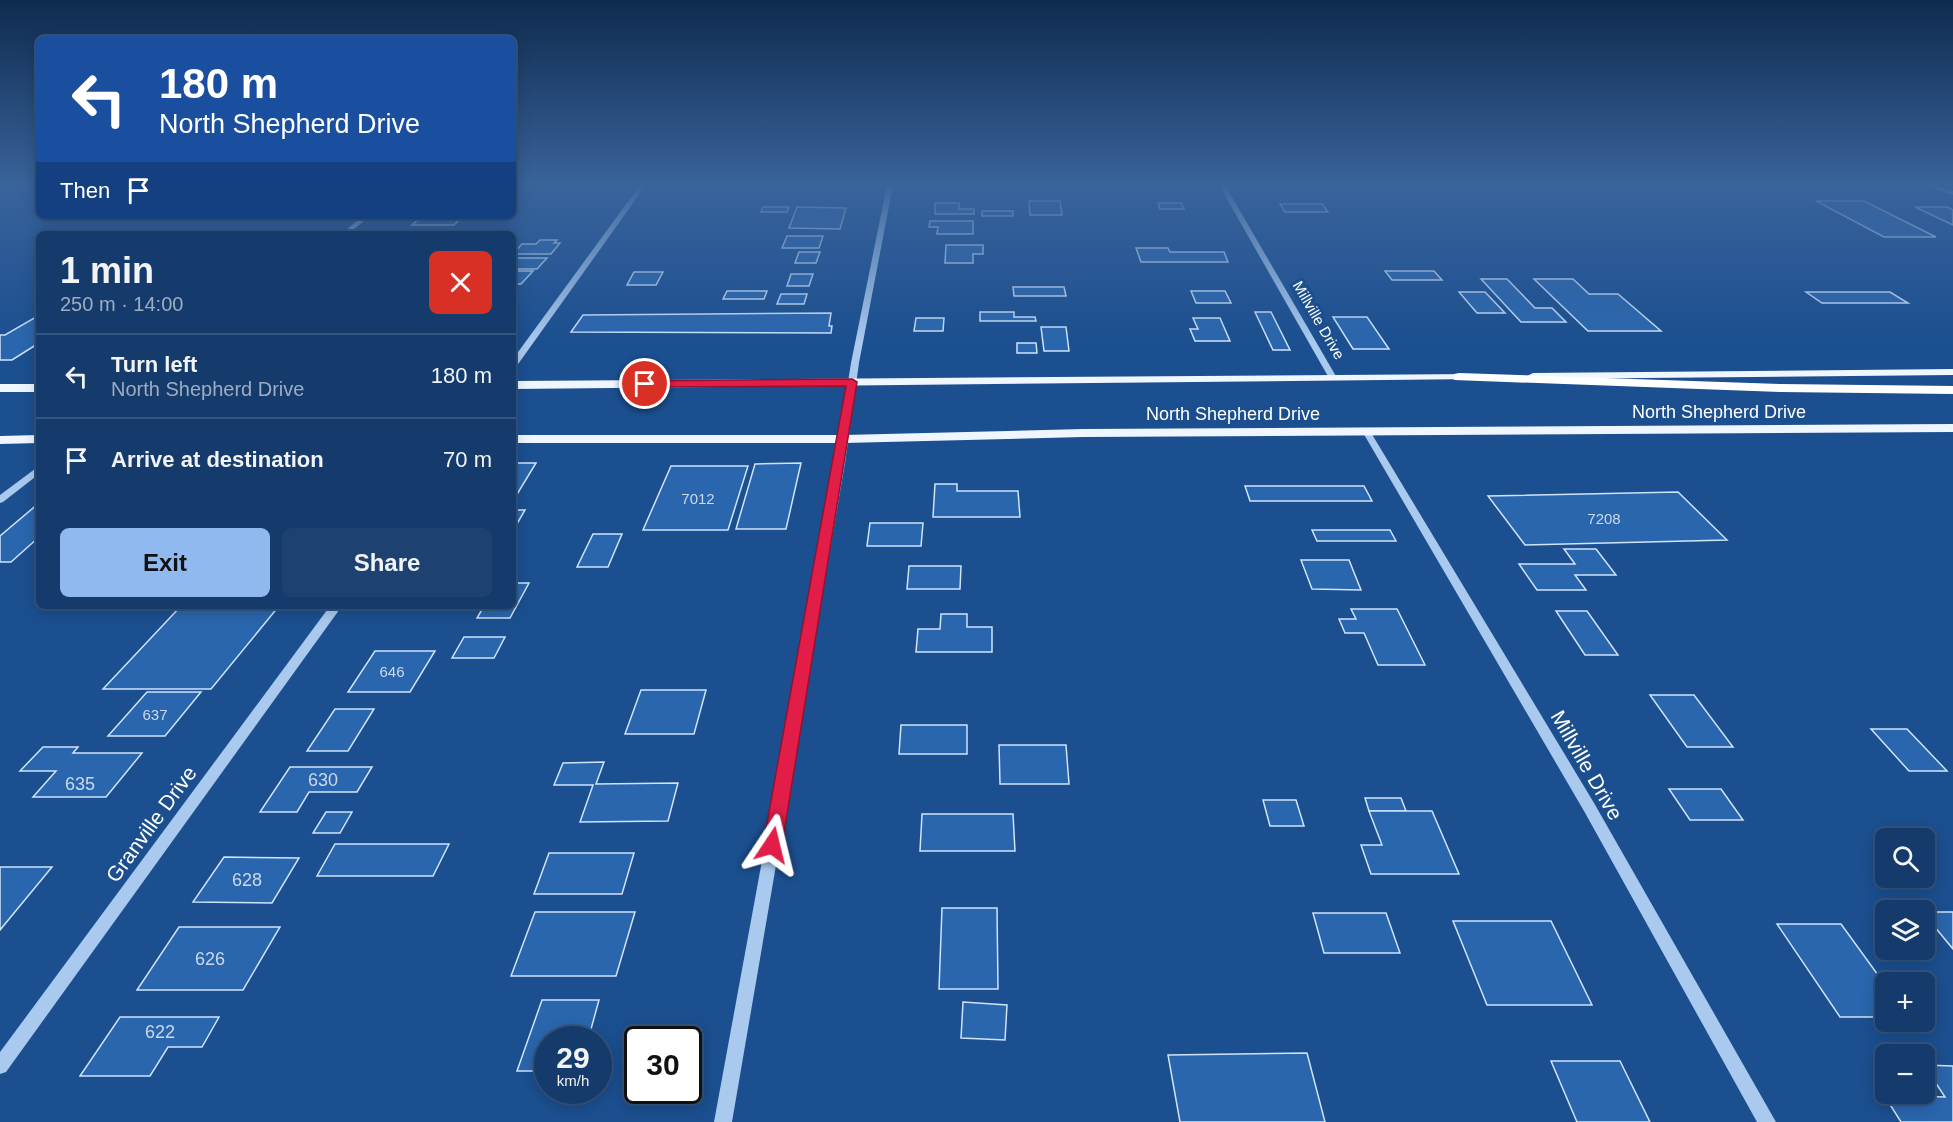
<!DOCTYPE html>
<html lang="en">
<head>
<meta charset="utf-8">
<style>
  :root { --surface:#143b6b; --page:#1d4271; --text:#f1f3f6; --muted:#9dadc1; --line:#33557e; --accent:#90b9f0 }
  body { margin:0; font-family:Helvetica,sans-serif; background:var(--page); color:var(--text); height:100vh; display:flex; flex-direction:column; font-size:22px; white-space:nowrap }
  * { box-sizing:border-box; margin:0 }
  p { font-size:20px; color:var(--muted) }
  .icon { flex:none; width:33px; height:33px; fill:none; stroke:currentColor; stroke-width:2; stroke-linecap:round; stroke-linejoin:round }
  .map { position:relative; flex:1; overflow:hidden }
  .panel { position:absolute; left:36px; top:231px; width:480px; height:378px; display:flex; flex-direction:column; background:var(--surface); border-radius:9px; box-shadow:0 3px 15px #0003,0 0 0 2px var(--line) }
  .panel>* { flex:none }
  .hud { position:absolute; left:36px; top:36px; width:480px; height:183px; border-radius:9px; box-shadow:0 3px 15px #0003,0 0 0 2px var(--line); background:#1a4fa0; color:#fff; overflow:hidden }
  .controls { position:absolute; left:1875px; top:828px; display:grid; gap:12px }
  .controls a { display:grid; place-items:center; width:60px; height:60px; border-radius:9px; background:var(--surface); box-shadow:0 3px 15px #0003,0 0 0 2px var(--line); font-size:30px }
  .speed { position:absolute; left:534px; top:1026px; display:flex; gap:12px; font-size:30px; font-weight:700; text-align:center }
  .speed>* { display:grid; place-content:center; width:78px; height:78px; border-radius:50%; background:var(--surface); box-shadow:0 3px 15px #0003,0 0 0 2px var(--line); line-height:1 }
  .speed small { font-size:15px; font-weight:400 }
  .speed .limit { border:3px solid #111; border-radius:9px; background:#fff; color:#111 }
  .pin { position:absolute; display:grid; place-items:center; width:51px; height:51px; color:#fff; margin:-26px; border:3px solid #fff; border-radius:50%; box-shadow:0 2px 6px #0007 }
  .me { position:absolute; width:66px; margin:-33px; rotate:10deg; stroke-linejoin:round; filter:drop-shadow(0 0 4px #0008) }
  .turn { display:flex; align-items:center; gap:21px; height:126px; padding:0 24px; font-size:27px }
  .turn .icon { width:78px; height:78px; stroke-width:2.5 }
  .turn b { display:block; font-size:42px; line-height:51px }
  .then { display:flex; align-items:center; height:57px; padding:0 24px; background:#0003; gap:12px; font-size:22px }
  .round { display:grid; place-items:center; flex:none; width:63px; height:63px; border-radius:9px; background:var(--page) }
  .summary { display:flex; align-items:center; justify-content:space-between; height:102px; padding:0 24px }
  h1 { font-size:36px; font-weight:700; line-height:45px }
  .action { display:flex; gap:12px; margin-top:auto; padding:12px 24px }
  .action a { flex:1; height:69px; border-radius:9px; background:var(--accent); color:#111; font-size:24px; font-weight:700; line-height:69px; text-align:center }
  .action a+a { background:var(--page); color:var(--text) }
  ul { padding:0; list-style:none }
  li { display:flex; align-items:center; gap:18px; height:84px; padding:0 24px; border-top:2px solid var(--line) }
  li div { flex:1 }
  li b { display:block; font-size:22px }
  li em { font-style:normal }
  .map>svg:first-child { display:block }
</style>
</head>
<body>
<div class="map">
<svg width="1953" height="1122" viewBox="0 0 1953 1122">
  <rect width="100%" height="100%" fill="#1b4f8f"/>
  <g fill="#2a66ad" stroke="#cfe3fa" stroke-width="1.5">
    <polygon points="1029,201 1060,201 1062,215 1030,215"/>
    <polygon points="1816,201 1864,201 1936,237 1884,237"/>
    <polygon points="935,203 959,203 959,209 974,209 974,214 935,214"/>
    <polygon points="1158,203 1181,203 1184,209 1160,209"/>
    <polygon points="1280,204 1322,204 1328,212 1285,212"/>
    <polygon points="763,207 789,207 787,212 761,212"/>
    <polygon points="797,207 846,208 840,229 789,228"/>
    <polygon points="1915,207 1947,207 1953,210 1953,225"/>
    <rect x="982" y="211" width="31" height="5"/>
    <polygon points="421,217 462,217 454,225 412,225"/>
    <polygon points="930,221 973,221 973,234 937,234 938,227 929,227"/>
    <polygon points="787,236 823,236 819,248 782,248"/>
    <polygon points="540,240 557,240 554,243 560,243 551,254 513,254 522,244 536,244"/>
    <polygon points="946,245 983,245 983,254 973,254 973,263 945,263"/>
    <polygon points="1136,248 1168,248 1170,252 1224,252 1228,262 1141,262"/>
    <polygon points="799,252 820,252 816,263 795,263"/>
    <polygon points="513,258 547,258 537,269 513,269"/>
    <polygon points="513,271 533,271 521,284 513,284"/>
    <polygon points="1385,271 1434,271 1442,280 1392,280"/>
    <polygon points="634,272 663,272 656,285 627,285"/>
    <polygon points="791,274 813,274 809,286 787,286"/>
    <polygon points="1481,279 1507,279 1535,308 1552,308 1566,322 1521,322"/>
    <polygon points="1534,279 1573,279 1589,294 1618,294 1661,331 1588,331"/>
    <polygon points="1013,287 1064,287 1066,296 1014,296"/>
    <polygon points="727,291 767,291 764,299 723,299"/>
    <polygon points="1191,291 1225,291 1231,303 1196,303"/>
    <polygon points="1459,292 1485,292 1505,313 1477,313"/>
    <polygon points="1806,292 1890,292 1908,303 1822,303"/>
    <polygon points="781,294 807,294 804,304 777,304"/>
    <polygon points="980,312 1014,312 1014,317 1035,317 1036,321 980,321"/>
    <polygon points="1255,312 1271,312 1290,350 1273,350"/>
    <polygon points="831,313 829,326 832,326 831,333 571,332 583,315"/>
    <polygon points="36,317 39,317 39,343 12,360 0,360 0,335 5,335"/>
    <polygon points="1333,317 1367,317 1389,349 1353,349"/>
    <polygon points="916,318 944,318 943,331 914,331"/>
    <polygon points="1193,318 1220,318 1230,341 1195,341 1190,329 1198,329"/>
    <polygon points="1041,327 1066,327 1069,351 1044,351"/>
    <polygon points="1017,343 1036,343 1037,353 1017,353"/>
    <polygon points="513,463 536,463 513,501"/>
    <polygon points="801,463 786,529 736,529 755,464"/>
    <polygon points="671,466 748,466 728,530 643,530"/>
    <polygon points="935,484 957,484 957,491 1018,491 1020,517 933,517"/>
    <polygon points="1245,486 1364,486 1372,501 1250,501"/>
    <polygon points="1678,492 1727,540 1525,545 1488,496"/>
    <polygon points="39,503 39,537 11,562 0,562 0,536"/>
    <polygon points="513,510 525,510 514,529 513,529"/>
    <polygon points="870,523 923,523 921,546 867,546"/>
    <polygon points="1312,530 1390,530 1396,541 1317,541"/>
    <polygon points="593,534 622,534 608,567 577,567"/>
    <polygon points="1564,549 1596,549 1616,575 1575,575 1586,590 1537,590 1519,564 1575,564"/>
    <polygon points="1301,560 1349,560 1361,590 1312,589"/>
    <polygon points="909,566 961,566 960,589 907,589"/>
    <polygon points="513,583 529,583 510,618 477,618 484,606 513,606"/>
    <polygon points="181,606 279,606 211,689 103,689"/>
    <polygon points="1351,609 1397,609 1425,665 1378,665 1364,633 1345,633 1339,619 1356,619"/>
    <polygon points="1556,611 1587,611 1618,655 1585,655"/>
    <polygon points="941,614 967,614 967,627 992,627 992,652 916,652 918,629 940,629"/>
    <polygon points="464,637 505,637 494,658 452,658"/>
    <polygon points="375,651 435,651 410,692 348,692"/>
    <polygon points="641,690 706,690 694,734 625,734"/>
    <polygon points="147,692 201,692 165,736 108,736"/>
    <polygon points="1650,695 1694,695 1733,747 1687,747"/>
    <polygon points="335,709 374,709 348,751 307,751"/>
    <polygon points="901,725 967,725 967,754 899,754"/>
    <polygon points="1871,729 1907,729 1947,771 1909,771"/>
    <polygon points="999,745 1066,745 1069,784 1000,784"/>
    <polygon points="43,747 78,747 73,753 142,753 106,797 33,797 56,771 20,771"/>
    <polygon points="604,762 596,784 678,783 668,821 580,822 593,785 554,785 563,763"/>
    <polygon points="290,767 372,767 357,792 309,792 297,812 260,812"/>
    <polygon points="1669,789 1721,789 1743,820 1690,820"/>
    <polygon points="1365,798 1401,798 1406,811 1369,811"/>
    <polygon points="1263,800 1296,800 1304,826 1270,826"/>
    <polygon points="1369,811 1432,811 1459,874 1371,874 1361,845 1382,845"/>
    <polygon points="326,812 352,812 340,833 313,833"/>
    <polygon points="922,814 1013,814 1015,851 920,851"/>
    <polygon points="335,844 449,844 433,876 317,876"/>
    <polygon points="549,853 634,853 622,894 534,894"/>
    <polygon points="224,857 299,858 272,903 193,902"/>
    <polygon points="0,867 52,867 0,930"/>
    <polygon points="942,908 997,908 998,989 939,989"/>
    <polygon points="535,912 635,912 616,976 511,976"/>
    <polygon points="1924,912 1953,912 1953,949 1924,914"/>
    <polygon points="1313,913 1386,913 1400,953 1324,953"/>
    <polygon points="1453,921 1551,921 1592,1005 1487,1005"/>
    <polygon points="1777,924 1841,924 1886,986 1886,1017 1840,1017"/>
    <polygon points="179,927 280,927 243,990 137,990"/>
    <polygon points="542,1000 599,1000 588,1040 548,1040 548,1071 517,1071"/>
    <polygon points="963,1002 1007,1005 1005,1040 961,1038"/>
    <polygon points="120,1017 219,1017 202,1047 168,1047 150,1076 80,1076"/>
    <polygon points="1307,1053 1325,1122 1180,1122 1168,1055"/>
    <polygon points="1551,1061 1620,1061 1650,1122 1577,1122"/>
    <polygon points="1924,1065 1953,1066 1953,1122 1901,1122 1884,1095 1945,1097"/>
  </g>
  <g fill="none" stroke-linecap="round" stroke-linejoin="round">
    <g fill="#a9c9ee" fill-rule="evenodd">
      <polygon points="640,185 646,185 516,367 513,367 513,359"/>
      <polygon points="887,185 893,185 859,363 845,463 732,1122 714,1122 835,463 851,363"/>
      <polygon points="1219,185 1225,185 1337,378 1336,380 1333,380 1329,378"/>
      <polygon points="1923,185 1933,185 1953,191 1953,195"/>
      <polygon points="363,216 370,216 348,234 341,234"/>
      <polygon points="1366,428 1370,431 1594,803 1776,1122 1757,1122 1584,811 1362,431"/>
      <polygon points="39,466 39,474 3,502 0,503 0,495"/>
      <polygon points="330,606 342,606 6,1072 0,1074 0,1052"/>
    </g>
    <g fill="#f0f6ff" fill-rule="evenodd">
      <polygon points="1953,369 1953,375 1533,379 1527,376 1533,373"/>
      <polygon points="1473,374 1479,377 1477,379 513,389 513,381"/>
      <rect x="0" y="384" width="39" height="8"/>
      <polygon points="1953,424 1953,432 1083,437 844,443 513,443 513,435 844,435 1083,429"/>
      <polygon points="39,435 39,443 0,444 0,436"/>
    </g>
    <polygon fill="#fff" fill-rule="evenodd" points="1459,373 1780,384 1953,386 1953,394 1780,392 1454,380 1454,374"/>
  </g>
  <linearGradient id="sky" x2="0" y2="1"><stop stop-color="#0f2b4f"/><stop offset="0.54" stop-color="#39639b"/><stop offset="1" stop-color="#39639b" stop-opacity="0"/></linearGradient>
  <rect width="1953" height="342" fill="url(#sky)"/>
  <polygon fill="#e11d48" stroke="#92132f" stroke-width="1.5" points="852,379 857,382 782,845 779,851 772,853 766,851 763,845 846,386 645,387 640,384 645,381"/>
  <g text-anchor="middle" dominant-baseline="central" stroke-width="6" stroke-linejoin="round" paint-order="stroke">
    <g font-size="15" fill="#fff" stroke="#1b4f8f">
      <text transform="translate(1319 320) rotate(60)">Millville Drive</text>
    </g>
    <g font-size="15" fill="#cad9ea">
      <text x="698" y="498">7012</text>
      <text x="1604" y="518">7208</text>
      <text x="392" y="671">646</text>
      <text x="155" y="714">637</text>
    </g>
    <g font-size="18" fill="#fff" stroke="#1b4f8f">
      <text x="1719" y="412">North Shepherd Drive</text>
      <text x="1233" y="414">North Shepherd Drive</text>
    </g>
    <g font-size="18" fill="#cad9ea">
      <text x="323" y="780">630</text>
      <text x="80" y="784">635</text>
      <text x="247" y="880">628</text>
      <text x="210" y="959">626</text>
      <text x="160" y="1032">622</text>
    </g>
    <g font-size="21" fill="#fff" stroke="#1b4f8f">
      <text transform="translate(1587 765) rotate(60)">Millville Drive</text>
      <text transform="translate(151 824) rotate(-54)">Granville Drive</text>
    </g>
  </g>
</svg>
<div class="controls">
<a><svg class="icon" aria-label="search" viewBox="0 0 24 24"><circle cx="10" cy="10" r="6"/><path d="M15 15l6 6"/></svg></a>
<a><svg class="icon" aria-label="layers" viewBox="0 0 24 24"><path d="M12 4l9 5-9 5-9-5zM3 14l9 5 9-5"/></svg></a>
<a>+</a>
<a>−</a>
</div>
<div class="speed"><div>29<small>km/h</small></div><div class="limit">30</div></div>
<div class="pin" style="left:645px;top:384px;background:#d93025"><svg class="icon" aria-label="arrive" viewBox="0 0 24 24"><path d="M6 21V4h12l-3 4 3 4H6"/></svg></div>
<svg class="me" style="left:772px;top:845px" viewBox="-20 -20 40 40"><path d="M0-17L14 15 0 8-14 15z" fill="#e11d48" stroke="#fff" stroke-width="4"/></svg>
<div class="hud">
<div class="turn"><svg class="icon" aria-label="left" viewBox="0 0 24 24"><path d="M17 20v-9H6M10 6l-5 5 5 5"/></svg><div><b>180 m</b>North Shepherd Drive</div></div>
<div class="then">Then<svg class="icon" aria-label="arrive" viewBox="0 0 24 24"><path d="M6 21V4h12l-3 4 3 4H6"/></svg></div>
</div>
<section class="panel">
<div class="summary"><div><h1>1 min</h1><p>250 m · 14:00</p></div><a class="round" style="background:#d93025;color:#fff"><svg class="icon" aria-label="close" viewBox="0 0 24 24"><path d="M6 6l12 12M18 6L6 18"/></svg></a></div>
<ul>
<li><svg class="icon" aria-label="left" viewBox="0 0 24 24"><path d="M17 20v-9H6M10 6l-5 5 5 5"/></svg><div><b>Turn left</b><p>North Shepherd Drive</p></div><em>180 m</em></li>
<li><svg class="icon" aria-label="arrive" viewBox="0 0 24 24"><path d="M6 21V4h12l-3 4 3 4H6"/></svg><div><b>Arrive at destination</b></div><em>70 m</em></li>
</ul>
<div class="action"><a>Exit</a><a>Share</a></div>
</section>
</div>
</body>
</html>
